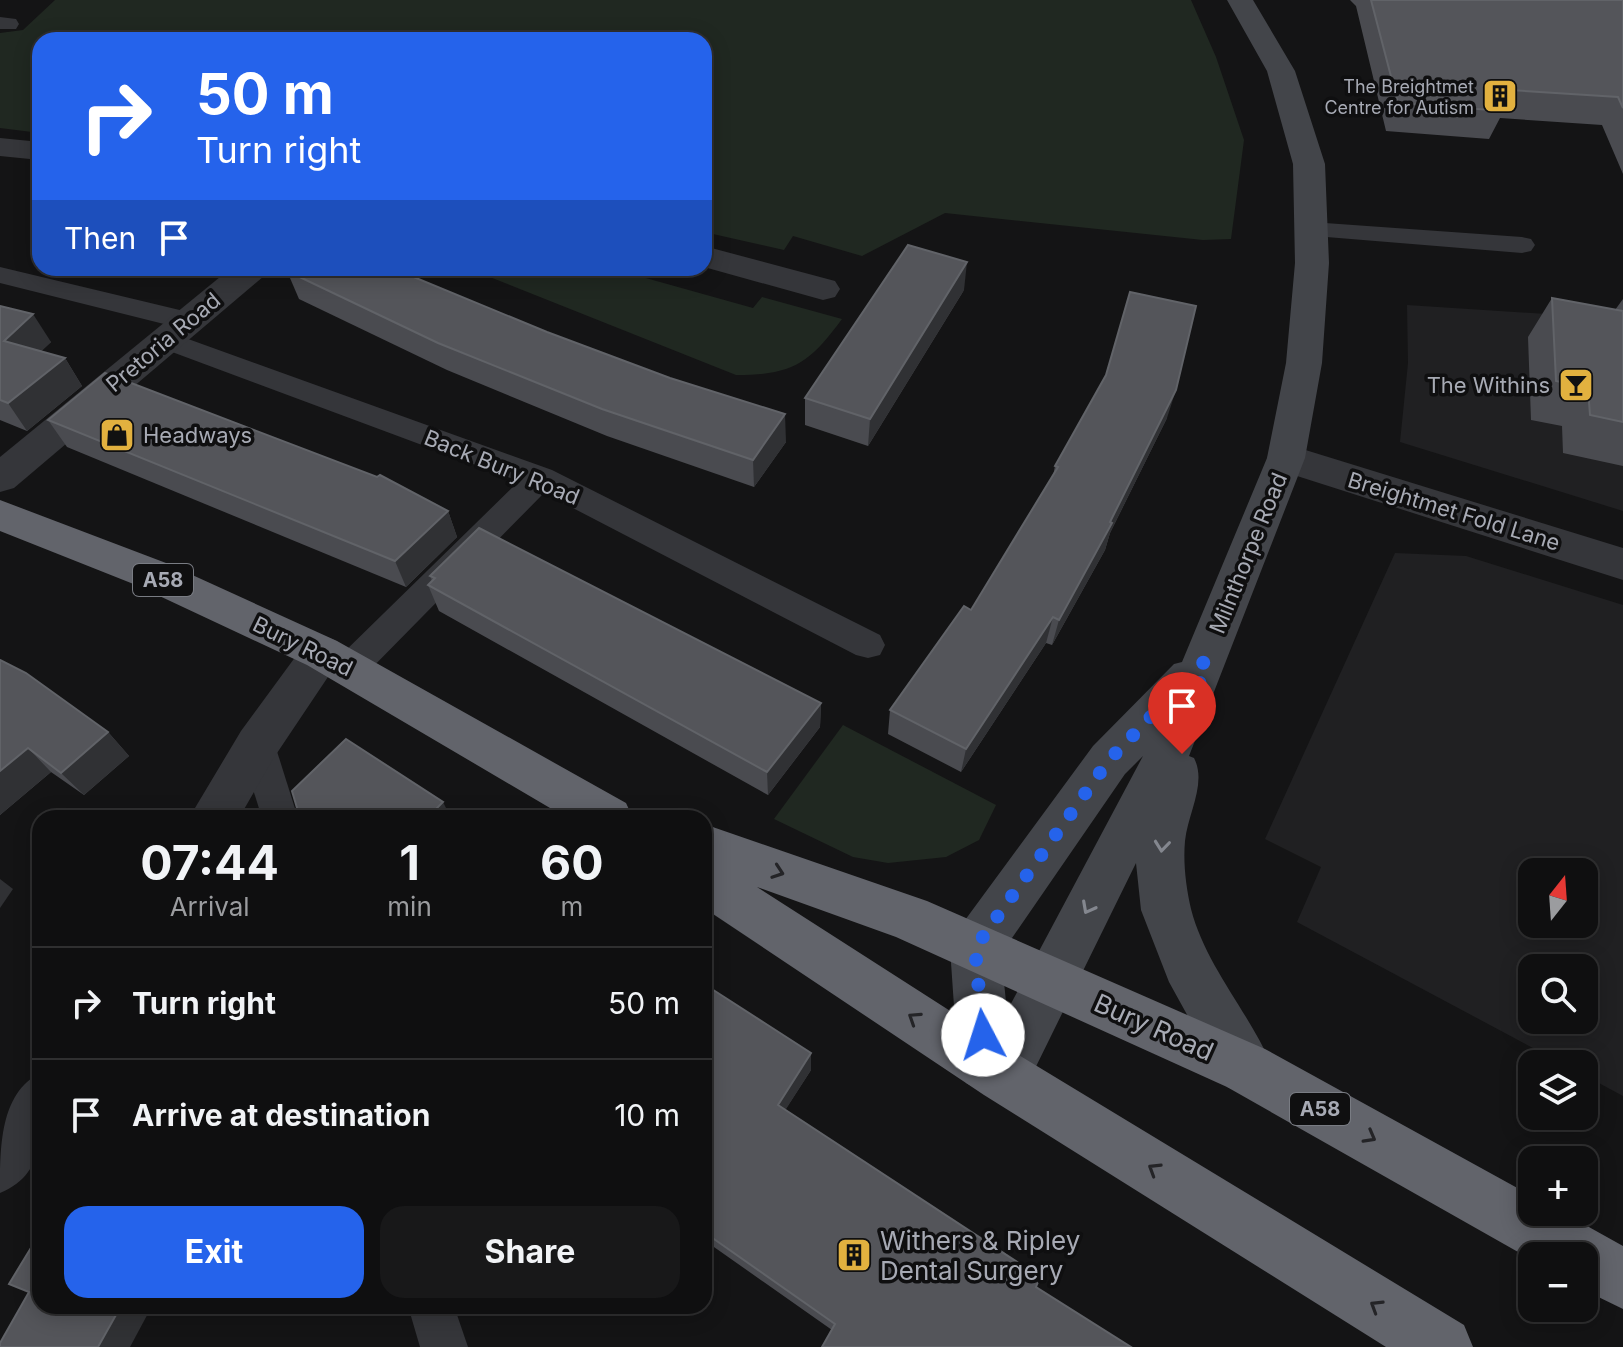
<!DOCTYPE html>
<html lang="en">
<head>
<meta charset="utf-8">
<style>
  :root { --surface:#0f0f10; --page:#181819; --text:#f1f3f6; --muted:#9b9c9f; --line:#2f2f30; --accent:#2563eb }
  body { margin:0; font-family:Inter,sans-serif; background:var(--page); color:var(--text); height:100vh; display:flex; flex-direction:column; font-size:30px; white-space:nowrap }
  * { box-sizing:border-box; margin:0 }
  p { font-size:26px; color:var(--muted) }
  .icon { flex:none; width:44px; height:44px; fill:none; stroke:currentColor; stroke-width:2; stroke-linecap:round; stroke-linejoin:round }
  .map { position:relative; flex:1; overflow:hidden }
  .sheet { position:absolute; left:32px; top:810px; width:680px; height:504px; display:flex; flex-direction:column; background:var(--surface); border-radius:24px; box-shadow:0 4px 20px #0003,0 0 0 2px var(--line) }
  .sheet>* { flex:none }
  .top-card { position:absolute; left:32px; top:32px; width:680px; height:244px; border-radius:24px; box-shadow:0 4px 20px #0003,0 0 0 2px var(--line); background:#2563eb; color:#fff; overflow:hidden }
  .needle { width:52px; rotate:17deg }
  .fabs { position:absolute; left:1518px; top:858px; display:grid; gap:16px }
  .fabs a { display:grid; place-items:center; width:80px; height:80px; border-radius:16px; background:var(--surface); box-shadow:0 4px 20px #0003,0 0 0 2px var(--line); font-size:40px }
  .pin { position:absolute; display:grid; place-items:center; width:68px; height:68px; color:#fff; margin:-82px -34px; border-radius:50% 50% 50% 0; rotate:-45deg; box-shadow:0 0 8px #0007 }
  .pin .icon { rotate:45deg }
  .me { position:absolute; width:88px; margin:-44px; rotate:355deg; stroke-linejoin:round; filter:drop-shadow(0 0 6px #0008) }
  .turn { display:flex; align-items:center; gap:28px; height:168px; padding:0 32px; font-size:36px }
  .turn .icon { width:104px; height:104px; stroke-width:2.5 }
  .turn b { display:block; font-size:56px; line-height:68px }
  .then { display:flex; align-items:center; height:76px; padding:0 32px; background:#0003; gap:16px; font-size:30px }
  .eta { display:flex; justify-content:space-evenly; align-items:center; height:136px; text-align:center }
  .eta b { font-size:48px; font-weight:700; line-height:56px }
  .cta { display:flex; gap:16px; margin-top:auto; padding:16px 32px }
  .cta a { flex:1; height:92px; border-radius:24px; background:var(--accent); color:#fff; font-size:32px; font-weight:700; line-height:92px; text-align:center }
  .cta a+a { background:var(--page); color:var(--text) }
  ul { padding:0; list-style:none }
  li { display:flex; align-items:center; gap:24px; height:112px; padding:0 32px; border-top:2px solid var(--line) }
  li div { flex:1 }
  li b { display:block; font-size:30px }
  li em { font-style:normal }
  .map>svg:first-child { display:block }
</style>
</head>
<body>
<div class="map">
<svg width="1623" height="1347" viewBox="0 0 1623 1347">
  <rect width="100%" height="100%" fill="#141415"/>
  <g fill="#202022" fill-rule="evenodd">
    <polygon points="1407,305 1623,319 1623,511 1400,442 1408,363"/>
    <path d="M1395,553L1466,556L1623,605V1096L1584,1075V1064H1563L1297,922L1321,867L1265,839ZM1532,872H1584V924H1532ZM1532,968H1584V1020H1532Z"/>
  </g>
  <g fill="#202821">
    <polygon points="55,0 1191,0 1216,57 1244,140 1231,239 1203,240 945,213 862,256 793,236 784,250 704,232 704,40 40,40 40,133 0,128 0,33 23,30"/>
    <path d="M467,268H610L753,308L762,297L842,319C809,364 792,375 736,375Z"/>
    <polygon points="843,725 996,805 979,840 946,857 888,863 853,857 774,819"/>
  </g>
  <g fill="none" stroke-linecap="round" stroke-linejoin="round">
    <g fill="#35363a" fill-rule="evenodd">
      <polygon points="0,17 16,19 19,24 16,29 0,29"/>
      <polygon points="1311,222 1522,237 1531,239 1535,245 1531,251 1522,253 1302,235 1298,230 1302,225"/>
      <polygon points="0,267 188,312 198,315 202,321 198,327 188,330 0,283"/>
      <polygon points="166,331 552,470 880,635 885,645 880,655 868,658 856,655 544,493 362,678 350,682 338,678 333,668 338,658 519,481 156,346 152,340 156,334"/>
      <polygon points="257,730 270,734 275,745 298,818 262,818 239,745 244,734"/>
      <polygon points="408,1306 454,1306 468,1347 420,1347"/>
    </g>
    <g fill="#35363a" fill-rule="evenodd">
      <polygon points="0,138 40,142 40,160 0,156"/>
      <polygon points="704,246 835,281 840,289 835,297 823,300 704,267"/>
      <polygon points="231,268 269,268 264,276 14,488 0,492 0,457"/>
      <polygon points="1286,444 1623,548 1623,580 1272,468 1267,458 1272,448"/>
      <polygon points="322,635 337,641 344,653 273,759 239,818 189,818 241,731 307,641"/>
      <path d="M40,1073C40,1120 52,1172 0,1193C0,1146 0,1094 40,1073Z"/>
    </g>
    <path fill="#43454a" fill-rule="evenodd" d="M1227,0H1253L1295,71L1325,164L1329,263L1322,363L1305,458L1189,756L1194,758C1207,783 1188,813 1185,841C1183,863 1186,887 1191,909C1206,967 1250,1013 1273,1068L1265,1087L1246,1095L1227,1087L1169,982L1141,910L1136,863L1022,1095L1003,1103L966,1083L958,1064L950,948L957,931L1093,746L1174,664L1182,662L1267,458L1286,363L1295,263L1293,164L1267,71ZM1143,756L1007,1011L1001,954L1125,774Z"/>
    <g fill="#62646b" fill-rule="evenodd">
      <polygon points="0,500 166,563 337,641 626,803 633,818 567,818 307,665 136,585 0,531"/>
      <polygon points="704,824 927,901 1265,1049 1532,1196 1532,1212 1562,1212 1623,1246 1623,1309 1584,1290 1584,1256 1532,1256 1532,1260 1227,1087 896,937 757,887 1022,1057 1464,1325 1473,1347 1386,1347 984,1095 704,908"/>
    </g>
  </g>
  <g fill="#4a4b50">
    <polygon points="1350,0 1623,0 1623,174 1602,125 1500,118 1489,139 1386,131 1356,6"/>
    <polygon points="287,271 420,280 786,442 754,487 607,436 447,370 299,299"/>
    <polygon points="964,290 868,446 805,425 805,398"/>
    <polygon points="1552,298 1615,310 1623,299 1623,466 1563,453 1562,426 1531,420 1528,337"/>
    <polygon points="0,306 51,342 41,351 65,358 82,386 27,431 0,420"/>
    <polygon points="1167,418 1110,533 1105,550 1052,645 1046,643 961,772 888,734 890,710 971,610 1053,476 1055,466"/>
    <polygon points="48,420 448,511 457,537 406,587 67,447"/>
    <polygon points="430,576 821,703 820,727 768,795 439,611 428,585 432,581"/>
    <polygon points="0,660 108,732 129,756 84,795 51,772 0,815"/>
    <polygon points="704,984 811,1070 785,1110 1040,1277 832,1330 704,1240"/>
  </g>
  <g fill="#303134">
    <polygon points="967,262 964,290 868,446 870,419"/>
    <polygon points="33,314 51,342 23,369 4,341"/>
    <polygon points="65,358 82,386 27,431 8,403"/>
    <polygon points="1176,390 1167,418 1110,533 1105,550 1052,645 1059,620"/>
    <polygon points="785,414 786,442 754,487 753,460"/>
    <polygon points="448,511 457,537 406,587 395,561"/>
    <polygon points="1053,617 1046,643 961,772 966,749"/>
    <polygon points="821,703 820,727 768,795 767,772"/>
    <polygon points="108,732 129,756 84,795 61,773"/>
    <polygon points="28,748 51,772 0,815 0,771"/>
    <polygon points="443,802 451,818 439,818 435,810"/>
    <polygon points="0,879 13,889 0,908"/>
    <polygon points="811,1053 811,1070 779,1120 778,1105"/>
    <polygon points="121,1306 152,1306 130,1347 98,1347"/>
  </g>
  <g fill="#54555a" stroke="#616368" stroke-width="2">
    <polygon points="1371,0 1623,0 1623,108 1618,97 1495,89 1503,111 1398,103"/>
    <polygon points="908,245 967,262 870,419 805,398"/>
    <polygon points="291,268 400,268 419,276 416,278 547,332 670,378 785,414 753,460 602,409 438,343 287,271"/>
    <polygon points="1130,292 1196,306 1176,390 1110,522 1112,523 1059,620 1053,617 966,749 890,710 964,606 971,610 1058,467 1055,466 1106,375"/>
    <polygon points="1552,298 1623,311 1623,422 1590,415 1588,388 1556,381"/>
    <polygon points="0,306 33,314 4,341 65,358 8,403 0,400"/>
    <polygon points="105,373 377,477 380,475 448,511 395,561 48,420"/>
    <polygon points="479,528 821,703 767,772 428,585 435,578 430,576"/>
    <polygon points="0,660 26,673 108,732 61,773 28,748 0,771"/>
    <polygon points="346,739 443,802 435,810 448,818 300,818 292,791"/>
    <polygon points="704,984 811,1053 778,1105 1040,1277 1036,1287 1131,1347 822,1347 835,1324 704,1232"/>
    <polygon points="40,1233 40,1306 121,1306 98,1347 0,1347 0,1343 29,1292 9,1284"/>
  </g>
  <defs><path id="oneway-chevron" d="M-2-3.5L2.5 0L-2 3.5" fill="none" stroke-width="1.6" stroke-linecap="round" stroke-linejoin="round" transform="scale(2)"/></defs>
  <g stroke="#84878f">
    <use href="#oneway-chevron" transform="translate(1162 846) rotate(96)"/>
    <use href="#oneway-chevron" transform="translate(1088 908) rotate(118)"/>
  </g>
  <g stroke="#242427">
    <use href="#oneway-chevron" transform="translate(778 872) rotate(19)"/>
    <use href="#oneway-chevron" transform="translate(914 1018) rotate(-147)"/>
    <use href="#oneway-chevron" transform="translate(1370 1137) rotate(29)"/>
    <use href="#oneway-chevron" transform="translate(1154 1169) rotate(-148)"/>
    <use href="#oneway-chevron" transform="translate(1376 1306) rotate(-148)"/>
  </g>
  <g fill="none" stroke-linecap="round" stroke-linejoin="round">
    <polyline stroke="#2563eb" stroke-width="14" stroke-dasharray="0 25.2" points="983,1035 975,948 1109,760 1205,661 1182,754"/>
  </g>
  <defs>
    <g id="building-square" transform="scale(1.8)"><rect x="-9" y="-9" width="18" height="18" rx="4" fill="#e2b13f" stroke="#0f0f10"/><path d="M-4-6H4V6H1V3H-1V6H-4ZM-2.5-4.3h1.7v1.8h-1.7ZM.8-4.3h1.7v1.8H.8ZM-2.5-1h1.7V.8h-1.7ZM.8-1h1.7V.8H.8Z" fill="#111"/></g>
    <g id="bar-square" transform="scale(1.8)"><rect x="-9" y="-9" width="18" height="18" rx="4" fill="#e2b13f" stroke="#0f0f10"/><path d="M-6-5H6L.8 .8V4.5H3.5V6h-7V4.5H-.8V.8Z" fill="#111"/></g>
    <g id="shop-square" transform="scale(1.8)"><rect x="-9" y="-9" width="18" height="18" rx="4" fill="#e2b13f" stroke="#0f0f10"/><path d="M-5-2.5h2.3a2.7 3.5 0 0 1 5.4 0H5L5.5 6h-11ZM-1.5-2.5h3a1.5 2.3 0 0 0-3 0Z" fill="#111"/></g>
  </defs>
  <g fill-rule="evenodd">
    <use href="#building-square" x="1500" y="96"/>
    <use href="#bar-square" x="1576" y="385"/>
    <use href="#shop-square" x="117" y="435"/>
    <use href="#building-square" x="854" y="1255"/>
  </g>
  <g text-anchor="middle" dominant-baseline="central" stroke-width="7" stroke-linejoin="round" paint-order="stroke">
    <g font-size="18" fill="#a7aab4" stroke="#0f0f10" text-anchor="end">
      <text x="1474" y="86">The Breightmet<tspan x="1474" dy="21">Centre for Autism</tspan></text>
    </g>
    <g fill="#0f0f10" stroke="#797c83" stroke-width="2">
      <rect x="133" y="564" width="60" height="32" rx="6"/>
      <rect x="1290" y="1093" width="60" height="32" rx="6"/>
    </g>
    <g font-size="20" font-weight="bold" fill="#a7aab4">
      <text x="163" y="580">A58</text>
      <text x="1320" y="1109">A58</text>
    </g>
    <g font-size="22" fill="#a7aab4" stroke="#0f0f10">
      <text transform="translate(163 342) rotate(-40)">Pretoria Road</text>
      <text transform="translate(502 467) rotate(22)">Back Bury Road</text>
      <text transform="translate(1454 511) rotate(17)">Breightmet Fold Lane</text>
      <text transform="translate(1248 553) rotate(-68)">Milnthorpe Road</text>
      <text transform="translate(303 646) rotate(26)">Bury Road</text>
    </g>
    <g font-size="22" fill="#a7aab4" stroke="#0f0f10" text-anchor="end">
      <text x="1550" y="385">The Withins</text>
      <text x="143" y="435" text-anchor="start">Headways</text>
    </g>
    <g font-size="26" fill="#a7aab4" stroke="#0f0f10">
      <text transform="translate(1154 1027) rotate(24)">Bury Road</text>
    </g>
    <g font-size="26" fill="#a7aab4" stroke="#0f0f10" text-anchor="start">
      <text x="880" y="1240">Withers &amp; Ripley<tspan x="880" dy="30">Dental Surgery</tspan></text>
    </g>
  </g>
</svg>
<div class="fabs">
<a><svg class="needle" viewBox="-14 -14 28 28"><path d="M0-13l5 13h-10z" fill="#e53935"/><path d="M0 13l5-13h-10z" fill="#9b9c9f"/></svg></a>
<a><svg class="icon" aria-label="search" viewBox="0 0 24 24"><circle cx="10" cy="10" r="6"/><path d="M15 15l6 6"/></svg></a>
<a><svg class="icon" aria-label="layers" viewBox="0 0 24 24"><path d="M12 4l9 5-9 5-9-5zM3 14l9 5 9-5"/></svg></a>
<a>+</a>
<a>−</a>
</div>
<div class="pin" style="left:1182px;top:754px;background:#d93025"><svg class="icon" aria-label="arrive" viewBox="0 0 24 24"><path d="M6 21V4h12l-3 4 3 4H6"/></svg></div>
<svg class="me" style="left:983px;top:1035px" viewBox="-20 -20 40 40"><circle r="19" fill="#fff"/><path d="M0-13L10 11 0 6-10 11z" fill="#2563eb"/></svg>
<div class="top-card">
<div class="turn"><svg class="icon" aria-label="right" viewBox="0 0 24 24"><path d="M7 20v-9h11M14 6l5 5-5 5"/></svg><div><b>50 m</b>Turn right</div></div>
<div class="then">Then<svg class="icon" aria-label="arrive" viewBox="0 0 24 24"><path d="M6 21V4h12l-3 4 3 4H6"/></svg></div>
</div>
<section class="sheet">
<div class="eta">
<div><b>07:44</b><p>Arrival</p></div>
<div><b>1</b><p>min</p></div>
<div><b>60</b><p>m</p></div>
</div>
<ul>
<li><svg class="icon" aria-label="right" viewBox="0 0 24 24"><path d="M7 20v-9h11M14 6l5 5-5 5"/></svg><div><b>Turn right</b></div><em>50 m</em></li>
<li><svg class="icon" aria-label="arrive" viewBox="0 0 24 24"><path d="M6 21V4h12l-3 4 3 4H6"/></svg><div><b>Arrive at destination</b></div><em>10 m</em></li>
</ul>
<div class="cta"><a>Exit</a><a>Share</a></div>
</section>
</div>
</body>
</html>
